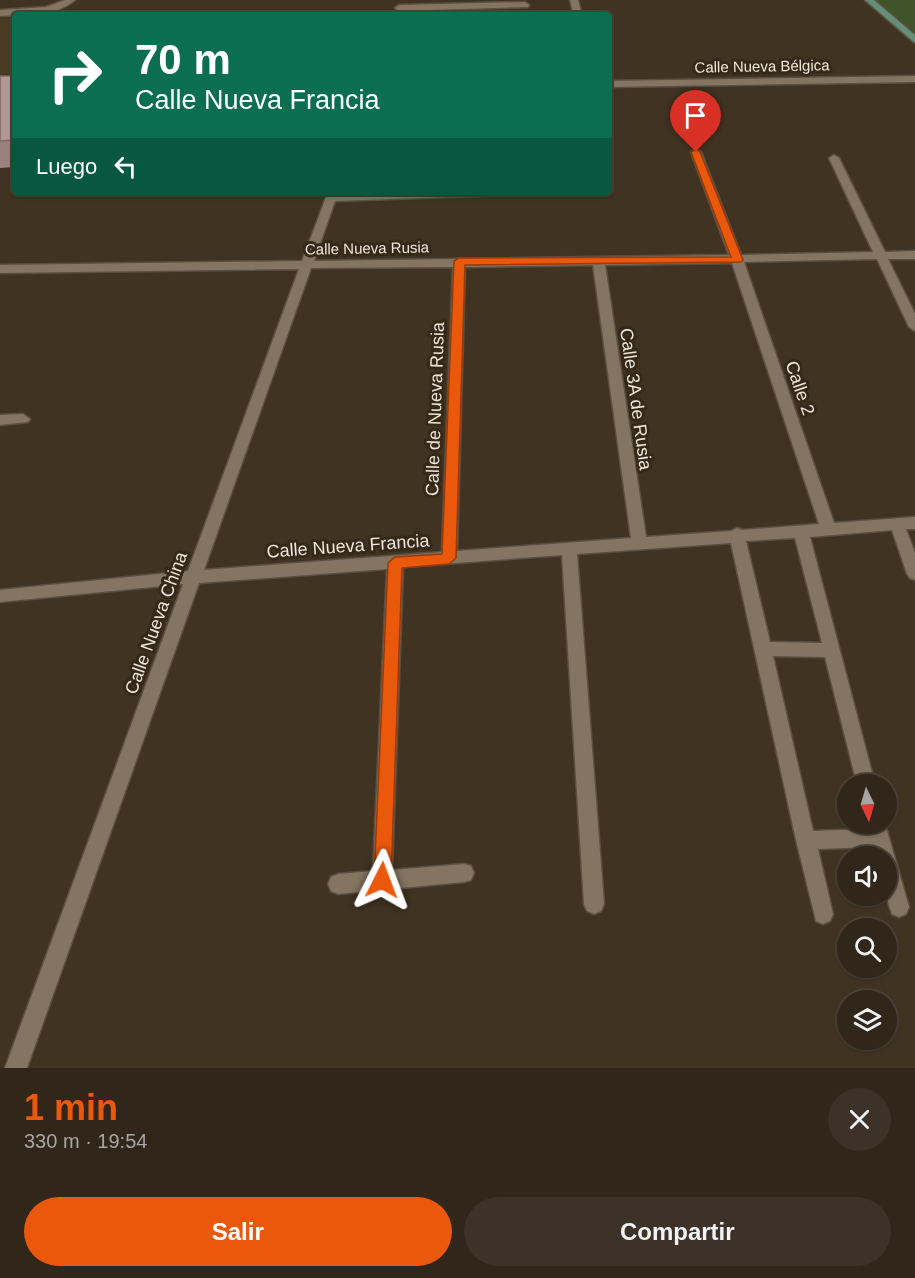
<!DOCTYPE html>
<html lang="es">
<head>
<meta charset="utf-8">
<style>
  :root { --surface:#30261a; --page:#3c3227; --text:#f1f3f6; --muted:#a8a5a2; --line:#4b4339; --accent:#ea580c }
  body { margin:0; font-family:Helvetica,sans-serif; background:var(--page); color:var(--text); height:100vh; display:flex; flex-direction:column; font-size:22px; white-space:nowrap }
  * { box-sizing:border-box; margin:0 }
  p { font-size:20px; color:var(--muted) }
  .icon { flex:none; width:33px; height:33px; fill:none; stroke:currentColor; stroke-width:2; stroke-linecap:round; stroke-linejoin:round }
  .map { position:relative; height:1068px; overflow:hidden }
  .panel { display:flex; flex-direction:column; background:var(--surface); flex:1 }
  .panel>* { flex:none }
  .banner { position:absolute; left:12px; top:12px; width:600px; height:183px; border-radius:6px; box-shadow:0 2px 4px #0004,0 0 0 2px var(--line); background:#0b6e4f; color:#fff; overflow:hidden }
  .needle { width:39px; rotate:175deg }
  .fabs { position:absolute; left:837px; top:774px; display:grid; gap:12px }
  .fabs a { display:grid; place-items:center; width:60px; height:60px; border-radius:50%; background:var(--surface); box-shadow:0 2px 4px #0004,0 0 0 2px var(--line); font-size:30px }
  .pin { position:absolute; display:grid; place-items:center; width:51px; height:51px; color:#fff; margin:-62px -26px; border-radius:50% 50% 50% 0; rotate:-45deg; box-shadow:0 0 6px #0007 }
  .pin .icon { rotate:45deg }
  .me { position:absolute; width:66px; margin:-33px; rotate:3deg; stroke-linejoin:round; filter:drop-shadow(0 0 4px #0008) }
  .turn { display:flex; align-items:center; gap:21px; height:126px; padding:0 24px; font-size:27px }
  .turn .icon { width:78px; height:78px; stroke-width:2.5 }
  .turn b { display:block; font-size:42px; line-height:51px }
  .then { display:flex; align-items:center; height:57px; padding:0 24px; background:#0003; gap:12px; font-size:22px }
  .round { display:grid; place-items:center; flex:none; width:63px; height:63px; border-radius:32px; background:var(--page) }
  .overview { display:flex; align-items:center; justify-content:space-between; height:102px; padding:0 24px }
  h1 { font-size:36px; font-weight:600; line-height:45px; color:var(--accent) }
  .action { display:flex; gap:12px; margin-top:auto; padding:12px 24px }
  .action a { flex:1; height:69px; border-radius:36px; background:var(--accent); color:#fff; font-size:24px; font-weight:600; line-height:69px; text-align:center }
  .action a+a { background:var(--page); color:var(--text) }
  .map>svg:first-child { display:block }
</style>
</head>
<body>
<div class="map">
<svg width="915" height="1068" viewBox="0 0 915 1068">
  <rect width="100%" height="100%" fill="#403322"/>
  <polygon fill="#4b3a22" points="15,17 15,74 0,75 0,19"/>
  <polygon fill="#3f5529" points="874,0 915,0 915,36"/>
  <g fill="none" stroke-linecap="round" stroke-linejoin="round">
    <g stroke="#5b4f40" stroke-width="3">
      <g id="minor">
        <path d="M65,0H75C56,17 24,14 0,16V10L46,7Z"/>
        <polygon points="570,0 578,0 582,15 574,15"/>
        <polygon points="525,2 529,5 528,7 399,11 395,8 399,5"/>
        <polygon points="915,76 915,82 609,87 609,81"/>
        <path d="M696,149L701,152L741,255L873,252L829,158L834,155L839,158L885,252L915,251V259H888L915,314V331L909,327L877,259L744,262L834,523L915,517V529H906L915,553V580L910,578L907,574L892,530L810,537L875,784H857L825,657L773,656L813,831L868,829L867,824H885L909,907L906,914L899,917L892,914C884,895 886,877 886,856H876L873,847L818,849L833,914L830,921L823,924L816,921L796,840L731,543L577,554L604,904L601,911L594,914L587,911L584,904L562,555L403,567L392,870L464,864L471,866L474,873L471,880L464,882L338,894L331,891L328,884L331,877L338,874L373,871L387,569L199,583L27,1068H5L183,584L0,602V590L188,571L299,269L0,273V265L302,261L328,192H338V194L508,192L503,195L335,201L314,261L729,255L691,152ZM732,263L819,524L742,530L737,528L731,531L646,537L605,265ZM593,265L631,538L457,551L465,267ZM453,267L442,552L204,570L311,268ZM795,538L822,643L770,642L746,541Z"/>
        <polygon points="23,414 30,419 28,422 0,425 0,415"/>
      </g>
    </g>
    <g stroke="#5b4f40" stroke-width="3">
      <polygon id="secondary" points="865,0 874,0 915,35 915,43"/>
    </g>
    <use href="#minor" fill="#847562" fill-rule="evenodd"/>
    <use href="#secondary" fill="#648e7a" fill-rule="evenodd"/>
  </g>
  <polygon fill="#99827e" points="0,76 15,76 15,167 0,168"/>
  <polygon fill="#b29792" stroke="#7d6a66" stroke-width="1.5" points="0,76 15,76 15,140 0,141"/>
  <polygon fill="#ea580c" stroke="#983908" stroke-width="1.5" points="696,149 700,152 743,260 741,262 465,265 456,558 449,564 402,568 391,880 389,887 382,889 376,887 374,880 388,563 395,557 442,554 454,261 459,258 731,257 691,152"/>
  <g text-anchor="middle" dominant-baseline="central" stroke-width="6" stroke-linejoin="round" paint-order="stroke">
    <g font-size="15" fill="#eee6db" stroke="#362918">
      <text transform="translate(762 66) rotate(-1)">Calle Nueva Bélgica</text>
      <text transform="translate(367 248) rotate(-1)">Calle Nueva Rusia</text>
    </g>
    <g font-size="18" fill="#eee6db" stroke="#362918">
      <text transform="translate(800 388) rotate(71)">Calle 2</text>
      <text transform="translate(636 399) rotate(82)">Calle 3A de Rusia</text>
      <text transform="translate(435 409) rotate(-88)">Calle de Nueva Rusia</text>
      <text transform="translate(348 546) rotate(-4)">Calle Nueva Francia</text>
      <text transform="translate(156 623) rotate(-70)">Calle Nueva China</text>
    </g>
  </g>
</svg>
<div class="fabs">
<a><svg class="needle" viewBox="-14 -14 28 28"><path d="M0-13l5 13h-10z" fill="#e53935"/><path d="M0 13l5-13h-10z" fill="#a8a5a2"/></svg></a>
<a><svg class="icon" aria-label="sound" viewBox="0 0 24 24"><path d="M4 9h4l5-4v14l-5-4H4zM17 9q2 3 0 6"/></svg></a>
<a><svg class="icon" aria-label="search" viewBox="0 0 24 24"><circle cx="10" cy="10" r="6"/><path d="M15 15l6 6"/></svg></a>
<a><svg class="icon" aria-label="layers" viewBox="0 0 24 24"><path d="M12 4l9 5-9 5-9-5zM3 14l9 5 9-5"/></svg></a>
</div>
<div class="pin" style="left:696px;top:152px;background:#d93025"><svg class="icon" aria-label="arrive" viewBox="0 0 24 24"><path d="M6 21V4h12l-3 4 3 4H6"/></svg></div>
<svg class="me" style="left:382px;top:880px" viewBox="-20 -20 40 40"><path d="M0-17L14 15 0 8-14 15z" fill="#ea580c" stroke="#fff" stroke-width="4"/></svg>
<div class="banner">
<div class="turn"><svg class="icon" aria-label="right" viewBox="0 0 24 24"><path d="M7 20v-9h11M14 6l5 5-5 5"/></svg><div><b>70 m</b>Calle Nueva Francia</div></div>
<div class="then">Luego<svg class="icon" aria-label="left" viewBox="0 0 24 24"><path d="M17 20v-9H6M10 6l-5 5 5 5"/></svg></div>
</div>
</div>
<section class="panel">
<div class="overview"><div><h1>1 min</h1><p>330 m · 19:54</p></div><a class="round"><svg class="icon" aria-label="close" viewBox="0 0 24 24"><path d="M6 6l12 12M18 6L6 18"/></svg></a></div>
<div class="action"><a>Salir</a><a>Compartir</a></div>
</section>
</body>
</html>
